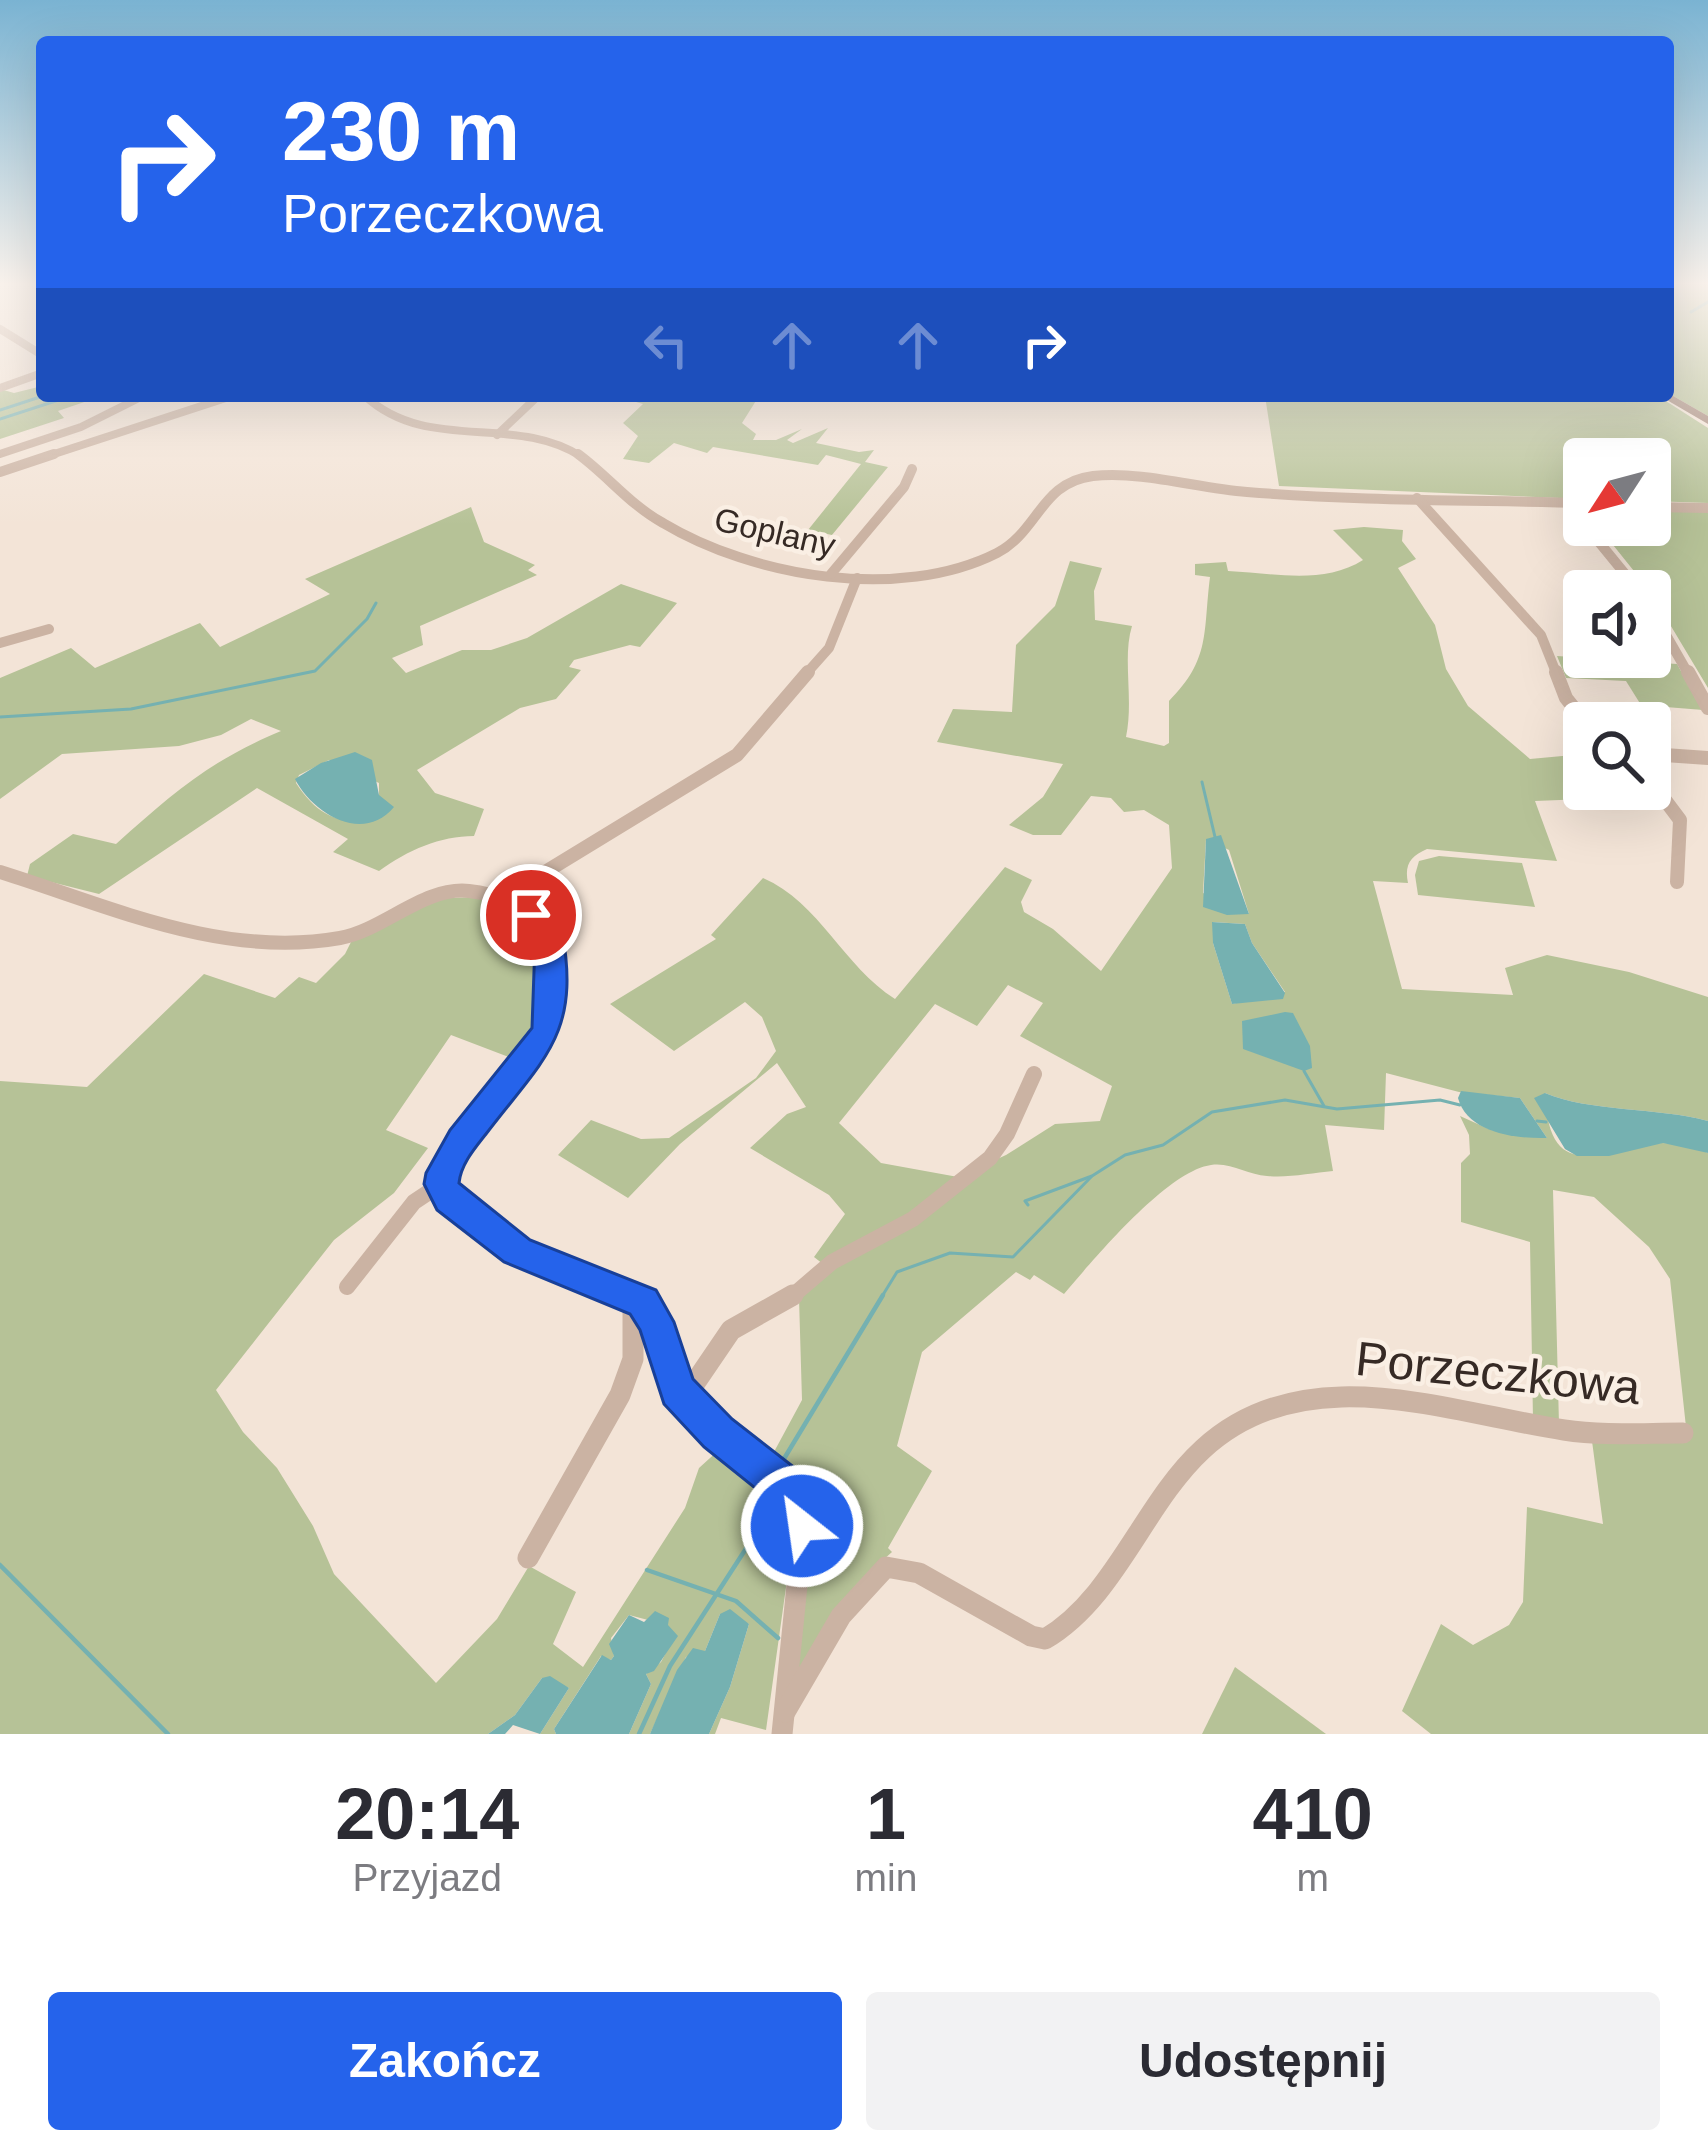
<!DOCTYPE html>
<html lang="pl">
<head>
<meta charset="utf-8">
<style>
  :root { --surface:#fff; --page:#f2f2f3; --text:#2b2b33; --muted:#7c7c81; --accent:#2563eb }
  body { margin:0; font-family:Arial,sans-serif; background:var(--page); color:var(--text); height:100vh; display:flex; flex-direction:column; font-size:45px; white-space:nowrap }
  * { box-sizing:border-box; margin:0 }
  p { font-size:39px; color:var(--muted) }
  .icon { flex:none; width:66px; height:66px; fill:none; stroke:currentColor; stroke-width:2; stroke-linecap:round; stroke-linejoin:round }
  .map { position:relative; height:1734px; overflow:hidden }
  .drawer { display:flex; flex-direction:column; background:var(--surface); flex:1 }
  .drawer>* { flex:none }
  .guide { position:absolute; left:36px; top:36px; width:1638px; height:366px; border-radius:12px; box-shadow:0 12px 48px #0002; background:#2563eb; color:#fff; overflow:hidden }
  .needle { width:78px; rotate:234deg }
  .buttons { position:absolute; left:1563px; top:438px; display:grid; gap:24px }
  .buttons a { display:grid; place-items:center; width:108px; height:108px; border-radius:12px; background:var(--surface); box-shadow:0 12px 48px #0002; font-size:60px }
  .pin { position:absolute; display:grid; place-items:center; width:102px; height:102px; color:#fff; margin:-51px; border:6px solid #fff; border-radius:50%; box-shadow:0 3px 12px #0007 }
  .me { position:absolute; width:132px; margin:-66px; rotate:330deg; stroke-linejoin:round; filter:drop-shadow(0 0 9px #0008) }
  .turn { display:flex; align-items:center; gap:42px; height:252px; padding:0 48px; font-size:54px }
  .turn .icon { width:156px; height:156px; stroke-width:2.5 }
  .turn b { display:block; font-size:84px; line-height:102px }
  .lanes { display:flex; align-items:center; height:114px; padding:0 48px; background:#0003; justify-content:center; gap:60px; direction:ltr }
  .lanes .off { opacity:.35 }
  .eta { display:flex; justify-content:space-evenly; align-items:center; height:204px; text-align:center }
  .eta b { font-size:72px; font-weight:800; line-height:84px }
  .primary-button { display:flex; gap:24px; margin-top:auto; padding:24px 48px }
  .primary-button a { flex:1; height:138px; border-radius:12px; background:var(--accent); color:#fff; font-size:48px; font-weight:800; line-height:138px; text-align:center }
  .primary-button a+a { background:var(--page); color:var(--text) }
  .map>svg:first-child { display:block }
</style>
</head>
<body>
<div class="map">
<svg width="1708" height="1734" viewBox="0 0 1708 1734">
  <rect width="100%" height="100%" fill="#f3e4d7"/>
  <g fill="#b6c297" fill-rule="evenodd">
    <polygon points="1668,283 1708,283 1708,416 1668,393"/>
    <polygon points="42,386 42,396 102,396 58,411 64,418 0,439 0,389 14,393"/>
    <polygon points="615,396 759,396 742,423 756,434 753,440 776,440 802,429 787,440 793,443 828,428 816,443 859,452 874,450 865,462 888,467 832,535 808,530 861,464 826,455 818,465 713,447 707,453 674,443 649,463 623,459 638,436 623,423 643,404"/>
    <polygon points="1265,396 1658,396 1708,428 1708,503 1650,501 1650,459 1584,459 1584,499 1279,486"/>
    <path d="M471,507L484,542L535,565L528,570L537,575L420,626L423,645L392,658L406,673L462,650H491L527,638L621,584L677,603L640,647L630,645L574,660L569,667L581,670L556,699L520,708L417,770L435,793L484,809L474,836C440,836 408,850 379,871L333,852L348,839L257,788L99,894L27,876L30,864L73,834L116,844C173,793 209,761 281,731L251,719L221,735L179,746L62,754L0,799V678L71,648L95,668L200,623L220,647L330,594L305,579ZM329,760L379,783V796L368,823C333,822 315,812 296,783L299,775Z"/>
    <polygon points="1650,509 1708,511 1708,688 1650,591 1597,525 1650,525"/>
    <path d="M1364,527L1403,530L1402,541L1416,559L1398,568L1435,625L1446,669L1468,706L1530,759L1584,754V789H1650L1660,796L1535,801L1557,861L1427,849C1411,856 1404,864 1408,883L1373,881L1402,989L1513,995L1505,968L1547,955L1629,972L1708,997V1121C1657,1107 1589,1112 1545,1093C1549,1191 1606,1145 1662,1143C1677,1143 1693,1147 1708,1153V1734H1431L1402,1711L1441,1624L1473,1645L1509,1625L1523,1602L1527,1507L1603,1524L1592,1441L1686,1427L1670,1279L1649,1247L1594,1197L1553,1190L1559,1424L1533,1420L1530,1242L1461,1222V1163L1470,1154L1469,1135L1460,1116L1491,1130L1547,1138L1520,1098L1459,1092L1386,1073L1384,1130L1325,1125L1333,1171C1312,1173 1288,1178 1267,1176C1248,1175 1231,1162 1211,1165C1167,1171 1094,1259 1064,1294L1034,1275L1030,1280L1016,1272L922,1352L897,1446L932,1471L888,1548L892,1552C851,1588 825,1628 796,1675L811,1524C807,1494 792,1480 768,1463L802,1400L799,1298L823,1264L814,1257L845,1214L829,1195L750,1148L787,1114L806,1107L777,1063L680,1144L628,1198L558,1155L591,1120L641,1139L669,1138L756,1078L776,1051L762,1017L745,1002L674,1051L610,1004L716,939L711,935L763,878C820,903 843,966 895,999L1005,867L1032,880L1021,902L1024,912L1053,929L1101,971L1172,868L1169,825L1144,810L1124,812L1111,798L1091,796L1061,835H1033L1009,825L1043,797L1063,764L937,742L953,709L1012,712L1016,645L1055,606L1070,561L1102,568L1094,591L1095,620L1132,626C1122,658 1134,699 1126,737L1164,746L1169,743V701C1211,659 1203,632 1210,577L1195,575V564L1226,562L1228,571C1273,573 1324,585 1363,560L1333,530ZM1206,839L1229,850L1249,914L1203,893ZM1213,922L1245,924L1252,943L1285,992L1232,1004L1213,943ZM1008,985L1043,1003L1020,1036L1112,1086L1100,1121L1055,1124L1006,1155L958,1177L881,1163L839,1123L935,1004L977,1026Z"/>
    <polygon points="1557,656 1677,664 1703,710 1641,705 1626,681 1566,678"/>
    <polygon points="1439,856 1522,863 1535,907 1418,895 1415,875 1419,861"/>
    <path d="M484,897L540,929L545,950L542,1027L519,1061L451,1035L386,1130L428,1148L394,1193L334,1240L216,1390L243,1432L277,1468L313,1526L334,1574L436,1683L497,1619L529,1566L576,1592L553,1644L583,1667L685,1508L699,1468L721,1448C750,1470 783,1487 795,1523L766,1730L721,1718L715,1734H709L730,1687L749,1624L720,1614L705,1651L686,1657L650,1734H629L651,1684L646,1674L661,1662L672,1641L648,1620L629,1615L611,1638L614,1656L611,1660L601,1656L554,1729L556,1734H540L569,1688L542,1678L515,1715L488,1734H0V1081L87,1087L204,974L275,998L299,977L316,983L345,954L353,938L442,898Z"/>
    <polygon points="1235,1667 1326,1734 1202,1734"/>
  </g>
  <g fill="#75b1b1">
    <path d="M355,752L372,760L379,795L394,807C363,844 313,814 295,779L321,763Z"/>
    <polygon points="1221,835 1249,914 1227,915 1203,907 1206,839"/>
    <polygon points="1212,922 1245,924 1252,943 1285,993 1283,999 1232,1004 1213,943"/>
    <polygon points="1285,1012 1293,1013 1310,1046 1312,1068 1304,1071 1243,1049 1242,1021"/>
    <path d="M1461,1091L1520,1098L1547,1138C1516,1139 1467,1133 1458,1098Z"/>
    <path d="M1545,1093C1589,1112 1657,1107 1708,1121V1153L1663,1143L1609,1156H1577L1565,1149L1534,1098Z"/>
    <polygon points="730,1609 749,1624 730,1687 709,1734 650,1734 677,1670 693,1648 705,1651 720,1614"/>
    <polygon points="655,1611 669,1618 668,1625 678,1636 654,1671 646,1674 651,1684 629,1734 556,1734 554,1729 602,1655 611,1660 614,1656 609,1644 629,1615 644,1622"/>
    <polygon points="550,1676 569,1688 540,1734 513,1725 505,1734 488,1734 515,1715 542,1678"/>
  </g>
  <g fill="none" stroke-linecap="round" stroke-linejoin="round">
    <g stroke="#75b1b1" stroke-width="3">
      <polyline points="1691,312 1708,302"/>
      <polyline points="0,410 43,396"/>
      <polyline points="0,419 71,396"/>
      <polyline points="0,717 131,709 315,671 367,619 376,603"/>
      <polyline points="1202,782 1215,837"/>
      <polyline points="1304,1071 1324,1106"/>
      <polyline points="1537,1121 1546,1122"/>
      <polyline points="1028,1205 1025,1201 1092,1176 1125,1155 1163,1145 1212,1112 1285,1100 1337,1109 1440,1100 1460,1105"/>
      <polyline points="881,1298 897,1272 950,1253 1013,1257 1091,1177"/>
    </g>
    <g stroke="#75b1b1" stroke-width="4.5">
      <polyline points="779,1467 883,1295"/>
      <polyline points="0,1565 168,1734"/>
      <polyline points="647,1570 736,1601 778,1638"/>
      <polyline points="639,1734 670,1666 747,1547 766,1487"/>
    </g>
    <g stroke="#cbb3a3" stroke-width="8">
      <polyline points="0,329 42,355"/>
      <polyline points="0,388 42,373"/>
      <path d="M365,396C428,454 515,413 582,457"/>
      <polyline points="497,435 538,396"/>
      <polyline points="0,454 81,427 143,396"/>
      <polyline points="45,457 232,396"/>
    </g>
    <g stroke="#cbb3a3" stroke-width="10">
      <path d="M578,454C608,476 630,505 663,523C753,577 900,602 997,553C1038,532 1041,482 1093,476C1144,471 1196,488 1247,492C1359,501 1472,500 1584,503"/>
      <polyline points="0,472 54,454"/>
      <polyline points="1417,498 1541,635 1557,675"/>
      <polyline points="1650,507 1708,508"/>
      <polyline points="1585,525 1639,591"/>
      <polyline points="831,574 904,487 912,469"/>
      <polyline points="1650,607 1689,675"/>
      <polyline points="0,643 49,629"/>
      <polyline points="805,675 829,648 857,578"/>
    </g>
    <g stroke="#cbb3a3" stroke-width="14">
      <polyline points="1556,672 1566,698 1586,723"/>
      <polyline points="1688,672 1708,708"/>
      <polyline points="1650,754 1708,758"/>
      <polyline points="1650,780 1680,820 1677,882"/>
      <path d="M0,872C109,906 222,959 340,938C384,930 424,886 469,891C503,895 547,912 551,951"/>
      <polyline points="501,899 737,755 808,672"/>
    </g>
    <g stroke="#cbb3a3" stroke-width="16">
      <path d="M551,948L546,1033L462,1140L441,1184C478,1245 569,1272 632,1298"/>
      <polyline points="347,1287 414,1202 441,1184"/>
      <polyline points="790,1298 832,1262 913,1219 990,1158 1007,1134 1034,1074"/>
    </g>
    <g stroke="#cbb3a3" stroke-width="21">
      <path d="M625,1295C665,1311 661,1354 677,1389C694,1423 759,1464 790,1489L803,1526L782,1734"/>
      <polyline points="684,1399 731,1330 793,1295"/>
      <polyline points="528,1558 620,1395 633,1359 633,1297"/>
      <path d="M785,1712L841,1616L886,1567L919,1573L1031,1636L1045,1639C1116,1597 1143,1504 1203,1449C1304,1356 1446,1412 1564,1430C1603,1436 1643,1433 1683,1433"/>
    </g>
    <polygon fill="#9f8274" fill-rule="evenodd" points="1668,393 1708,416 1708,424 1660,396 1668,396"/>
  </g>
  <linearGradient id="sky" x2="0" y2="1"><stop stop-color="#7ab3d2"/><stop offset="0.54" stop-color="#faf3ed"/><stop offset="1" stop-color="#faf3ed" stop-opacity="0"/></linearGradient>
  <rect width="1708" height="525" fill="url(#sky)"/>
  <path fill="#2563eb" stroke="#184099" stroke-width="3" d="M531,905L541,908L562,931C581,1034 544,1058 486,1134C475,1148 461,1164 459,1183L530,1240L656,1290L674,1322L693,1379L732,1419L804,1475L820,1504L823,1526L817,1540L802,1546L788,1540L775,1504L704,1447L664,1404L640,1330L630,1314L504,1262L437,1210L424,1184L426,1173L450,1130L532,1028L535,943L517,915Z"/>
  <g text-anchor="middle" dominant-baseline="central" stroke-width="9" stroke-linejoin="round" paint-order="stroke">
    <g font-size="33" fill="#362a25" stroke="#faefe4">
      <text transform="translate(775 532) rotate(13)">Goplany</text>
    </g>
    <g font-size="48" fill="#362a25" stroke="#faefe4">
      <text transform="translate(1498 1373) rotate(6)">Porzeczkowa</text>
    </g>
  </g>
</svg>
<div class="buttons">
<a><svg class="needle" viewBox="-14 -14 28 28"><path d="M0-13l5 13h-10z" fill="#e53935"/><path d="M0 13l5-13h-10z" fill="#7c7c81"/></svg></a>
<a><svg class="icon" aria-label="sound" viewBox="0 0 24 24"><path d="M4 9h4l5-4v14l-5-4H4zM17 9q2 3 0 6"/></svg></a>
<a><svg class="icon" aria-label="search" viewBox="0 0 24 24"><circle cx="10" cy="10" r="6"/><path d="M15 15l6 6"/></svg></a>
</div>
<div class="pin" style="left:531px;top:915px;background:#d93025"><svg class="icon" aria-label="arrive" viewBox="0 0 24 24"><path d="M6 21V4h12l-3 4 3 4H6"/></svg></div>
<svg class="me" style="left:802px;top:1526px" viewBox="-20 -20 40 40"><circle r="17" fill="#2563eb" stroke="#fff" stroke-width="3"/><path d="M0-11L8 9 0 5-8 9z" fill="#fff"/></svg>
<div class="guide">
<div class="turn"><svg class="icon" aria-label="right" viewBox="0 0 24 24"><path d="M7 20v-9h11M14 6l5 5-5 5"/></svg><div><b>230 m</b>Porzeczkowa</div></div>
<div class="lanes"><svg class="icon off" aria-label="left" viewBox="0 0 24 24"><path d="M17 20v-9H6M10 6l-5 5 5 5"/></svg><svg class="icon off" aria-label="ahead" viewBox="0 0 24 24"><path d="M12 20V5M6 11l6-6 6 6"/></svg><svg class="icon off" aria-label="ahead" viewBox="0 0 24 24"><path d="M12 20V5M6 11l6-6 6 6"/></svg><svg class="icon" aria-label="right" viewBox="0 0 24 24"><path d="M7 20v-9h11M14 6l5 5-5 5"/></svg></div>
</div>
</div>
<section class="drawer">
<div class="eta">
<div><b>20:14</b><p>Przyjazd</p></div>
<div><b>1</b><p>min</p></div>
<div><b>410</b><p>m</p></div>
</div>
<div class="primary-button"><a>Zakończ</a><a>Udostępnij</a></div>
</section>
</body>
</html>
